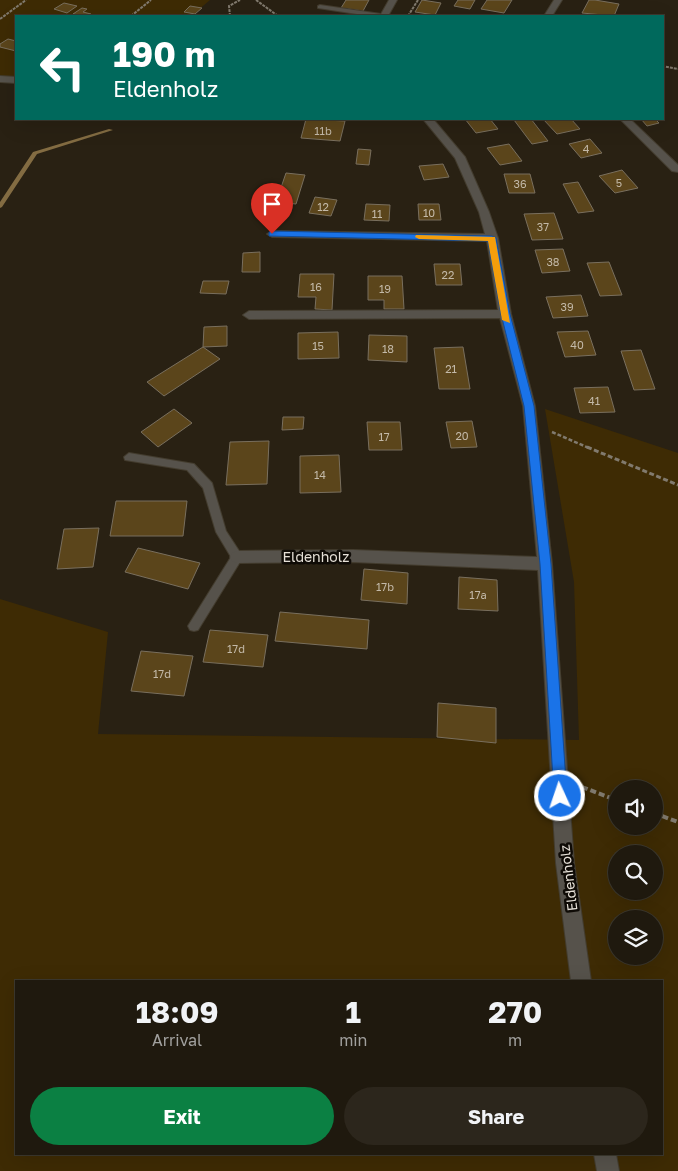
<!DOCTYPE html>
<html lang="en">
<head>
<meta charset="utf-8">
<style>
  :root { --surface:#1f190e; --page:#2c261c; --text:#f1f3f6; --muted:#a1a09e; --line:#3c382e; --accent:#0b8043 }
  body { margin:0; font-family:"Golos Text",sans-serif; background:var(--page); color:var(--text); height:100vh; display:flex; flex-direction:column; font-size:19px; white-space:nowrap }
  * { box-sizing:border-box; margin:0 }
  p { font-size:16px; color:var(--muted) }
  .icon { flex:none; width:28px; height:28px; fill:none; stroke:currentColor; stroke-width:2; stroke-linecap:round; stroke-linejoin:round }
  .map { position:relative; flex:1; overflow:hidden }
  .details { position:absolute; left:15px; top:980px; width:648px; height:175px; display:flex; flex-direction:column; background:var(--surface); border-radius:0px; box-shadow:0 5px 20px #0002,0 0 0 1px var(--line) }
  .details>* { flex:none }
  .top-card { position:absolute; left:15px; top:15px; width:649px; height:105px; border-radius:0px; box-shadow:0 5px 20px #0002,0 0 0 1px var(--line); background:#00695c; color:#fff; overflow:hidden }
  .fabs { position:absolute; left:608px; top:780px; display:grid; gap:10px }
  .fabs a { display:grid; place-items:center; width:55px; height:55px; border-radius:50%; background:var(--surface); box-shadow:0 5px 20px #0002,0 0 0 1px var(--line); font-size:25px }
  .pin { position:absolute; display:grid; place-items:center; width:42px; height:42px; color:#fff; margin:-51px -21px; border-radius:50% 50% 50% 0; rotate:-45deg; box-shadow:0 0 5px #0007 }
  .pin .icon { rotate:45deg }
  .me { position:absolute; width:55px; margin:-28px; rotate:357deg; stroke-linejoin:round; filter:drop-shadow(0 0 4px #0008) }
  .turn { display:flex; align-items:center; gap:18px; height:105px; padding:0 15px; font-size:22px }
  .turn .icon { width:65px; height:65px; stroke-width:2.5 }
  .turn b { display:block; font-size:35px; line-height:42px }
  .eta { display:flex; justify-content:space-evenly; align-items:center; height:85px; text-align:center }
  .eta b { font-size:30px; font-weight:700; line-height:35px }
  .primary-button { display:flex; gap:10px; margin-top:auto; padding:10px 15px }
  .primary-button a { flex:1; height:58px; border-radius:30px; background:var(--accent); color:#fff; font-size:20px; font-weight:700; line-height:58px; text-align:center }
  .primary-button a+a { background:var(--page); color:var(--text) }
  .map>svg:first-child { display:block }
</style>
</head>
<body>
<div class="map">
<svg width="678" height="1171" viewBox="0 0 678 1171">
  <rect width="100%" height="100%" fill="#292113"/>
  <g fill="#3e2b04" fill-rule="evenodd">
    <polygon points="0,0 210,0 191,16 16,16 16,80 0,79"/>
    <path d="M545,409L678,453V1171H0V599L108,632L98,734L579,740L574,582ZM616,789H654V826H616ZM616,854H654V891H616ZM616,919H654V956H616ZM16,981H661V1154H16Z"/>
  </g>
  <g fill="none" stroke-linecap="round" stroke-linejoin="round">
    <polygon fill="#836c42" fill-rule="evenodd" points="109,129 113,130 37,154 2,207 0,208 0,202 33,152"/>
  </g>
  <g fill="#5b451b" stroke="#796f5e">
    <polygon points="346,0 369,0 363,11 341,8"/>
    <polygon points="422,0 441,3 435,15 415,12"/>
    <polygon points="458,0 475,0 470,9 454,6"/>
    <polygon points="487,0 512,0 504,13 481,9"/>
    <polygon points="589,0 595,0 619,4 614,16 582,13"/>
    <polygon points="64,3 77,6 67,13 54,9"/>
    <polygon points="190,6 202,8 195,14 184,12"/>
    <polygon points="82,8 87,9 83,12 91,14 88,16 73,14"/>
    <polygon points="8,39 16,41 16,51 0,47 0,44"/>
    <polygon points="306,119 345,121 340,141 301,138"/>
    <polygon points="465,119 490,119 498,129 476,133"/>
    <polygon points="531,119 548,141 532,144 514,120"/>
    <polygon points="543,119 571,119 580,129 557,134"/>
    <polygon points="641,119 655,119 659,123 647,126"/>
    <polygon points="590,139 602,153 581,158 569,144"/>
    <polygon points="509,144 522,161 500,165 487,148"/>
    <polygon points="358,149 371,150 369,165 356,164"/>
    <polygon points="443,164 449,177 424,180 419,166"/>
    <polygon points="622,170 638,188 615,193 599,176"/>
    <polygon points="286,173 305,175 296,204 276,202"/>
    <polygon points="504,174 530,174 535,193 509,193"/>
    <polygon points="578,182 594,211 578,213 563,184"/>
    <polygon points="315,197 337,200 331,216 309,213"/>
    <polygon points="366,204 390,205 389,221 364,220"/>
    <polygon points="418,204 439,204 441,220 419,220"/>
    <polygon points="554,213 563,239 532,240 524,214"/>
    <polygon points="563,249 570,271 542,273 535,250"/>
    <polygon points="260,252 260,272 242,272 243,253"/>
    <polygon points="609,262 622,295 600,296 587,263"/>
    <polygon points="434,264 460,264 462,285 436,285"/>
    <polygon points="300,274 334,274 332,310 315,309 316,297 298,297"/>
    <polygon points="368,276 402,276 404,309 384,309 384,300 368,300"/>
    <polygon points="203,281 229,281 226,294 200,293"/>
    <polygon points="581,295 588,316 553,318 546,297"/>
    <polygon points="227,326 227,346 203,347 204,327"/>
    <polygon points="588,331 596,355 565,357 557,332"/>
    <polygon points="338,332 339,358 298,359 298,333"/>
    <polygon points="369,335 407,336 407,362 368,360"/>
    <polygon points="203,347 220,359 164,396 147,382"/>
    <polygon points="463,347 470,389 439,389 434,348"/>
    <polygon points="641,350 655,389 634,390 621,351"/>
    <polygon points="608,387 615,412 580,413 574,388"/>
    <polygon points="174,409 192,423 158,447 141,432"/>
    <polygon points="283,417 304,417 303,429 282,430"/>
    <polygon points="472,421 477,447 451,448 446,422"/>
    <polygon points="367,422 400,422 402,450 369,450"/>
    <polygon points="269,441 267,484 226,485 230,442"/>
    <polygon points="339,455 341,492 300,493 300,456"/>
    <polygon points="116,501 187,501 183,536 110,536"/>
    <polygon points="99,528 93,567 57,569 64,529"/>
    <polygon points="138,548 200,563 188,589 125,572"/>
    <polygon points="364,569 408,573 407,604 361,600"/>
    <polygon points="459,577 497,580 498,611 458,609"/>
    <polygon points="280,612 369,620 367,649 275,641"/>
    <polygon points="210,630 268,635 263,667 203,662"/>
    <polygon points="141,651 193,656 184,696 131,691"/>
    <polygon points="438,703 496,708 496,743 437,737"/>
  </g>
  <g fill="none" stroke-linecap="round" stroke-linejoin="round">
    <g stroke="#433c2e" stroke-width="2">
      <g id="service">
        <polygon points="320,5 381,14 384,16 370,16 318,8 318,6"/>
        <polygon points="129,453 194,464 212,483 226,531 243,557 198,630 194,631 190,630 188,626 231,557 216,532 203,488 187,470 125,460 124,457"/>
      </g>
    </g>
    <g stroke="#433c2e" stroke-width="2">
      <g id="minor">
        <polygon points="389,0 397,0 388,16 380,16"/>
        <polygon points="554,0 562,0 552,16 544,16"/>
        <polygon points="0,76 16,77 16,83 0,82"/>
        <polygon points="423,119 433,119 465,157 489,212 498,238 511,314 535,406 552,564 574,863 591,981 571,981 556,863 538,570 353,562 237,563 232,561 230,557 232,553 237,551 353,550 537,557 523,406 500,318 249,319 243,315 249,311 498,310 487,241 272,237 267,234 272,231 485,234 479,212 455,158"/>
        <polygon points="620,119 630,119 678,165 678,172 672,171"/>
        <polygon points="594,1154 616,1154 619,1171 597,1171"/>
      </g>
    </g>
    <g stroke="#817a6e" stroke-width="2" stroke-dasharray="3 1" stroke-linecap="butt">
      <polyline points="256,0 278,16"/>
      <polyline points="131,16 151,0"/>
      <polyline points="230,16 229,6 240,0"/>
      <polyline points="408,16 418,0"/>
      <polyline points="0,19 26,0"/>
      <polyline points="662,66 678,69"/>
    </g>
    <polyline stroke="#817a6e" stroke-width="2.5" stroke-dasharray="4 2" stroke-linecap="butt" points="552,432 589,448"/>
    <polyline stroke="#817a6e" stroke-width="3" stroke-dasharray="5 2.5" stroke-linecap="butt" points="587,447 678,485"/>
    <g stroke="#817a6e" stroke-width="4" stroke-dasharray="6 3" stroke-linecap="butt">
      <polyline points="582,787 616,800"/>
      <polyline points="654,813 678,822"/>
    </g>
    <use href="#service" fill="#56524b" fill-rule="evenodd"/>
    <use href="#minor" fill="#56524b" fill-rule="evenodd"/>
  </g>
  <polygon fill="#1a73e8" stroke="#114b97" points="272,231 492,236 496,238 510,314 534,406 551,564 567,796 565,801 560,803 556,801 554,796 540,564 524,406 501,314 488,241 269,236 269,232"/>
  <polygon fill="#f59e0b" points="416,235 495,237 510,323 502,320 488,241 419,239 415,237"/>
  <g text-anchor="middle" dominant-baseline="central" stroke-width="5" stroke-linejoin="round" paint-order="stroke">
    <g font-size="11" fill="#c3b9a8">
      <text x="323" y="130">11b</text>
      <text x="586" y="148">4</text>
      <text x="619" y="182">5</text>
      <text x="520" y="183">36</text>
      <text x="323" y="206">12</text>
      <text x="429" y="212">10</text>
      <text x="377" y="213">11</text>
      <text x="543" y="226">37</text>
      <text x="553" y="261">38</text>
      <text x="448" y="274">22</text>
      <text x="316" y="286">16</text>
      <text x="385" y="288">19</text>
      <text x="567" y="306">39</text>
      <text x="577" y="344">40</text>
      <text x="318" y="345">15</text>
      <text x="388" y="348">18</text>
      <text x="451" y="368">21</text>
      <text x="594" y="400">41</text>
      <text x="462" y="435">20</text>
      <text x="384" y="436">17</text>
      <text x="320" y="474">14</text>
      <text x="385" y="586">17b</text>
      <text x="478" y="594">17a</text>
      <text x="236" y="648">17d</text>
      <text x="162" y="673">17d</text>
    </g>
    <g font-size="14" fill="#e6e0d7" stroke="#0f0b06">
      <text x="316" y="556">Eldenholz</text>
      <text transform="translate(568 878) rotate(-97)">Eldenholz</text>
    </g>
  </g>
</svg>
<div class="fabs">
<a><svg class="icon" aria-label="sound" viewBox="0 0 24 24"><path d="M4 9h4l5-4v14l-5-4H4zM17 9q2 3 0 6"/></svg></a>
<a><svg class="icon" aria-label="search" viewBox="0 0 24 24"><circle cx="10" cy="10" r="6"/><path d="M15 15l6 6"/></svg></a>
<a><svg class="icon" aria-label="layers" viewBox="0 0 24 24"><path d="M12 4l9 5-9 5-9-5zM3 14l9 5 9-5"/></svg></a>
</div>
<div class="pin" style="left:272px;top:234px;background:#d93025"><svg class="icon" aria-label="arrive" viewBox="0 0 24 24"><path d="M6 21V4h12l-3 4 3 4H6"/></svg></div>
<svg class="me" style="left:560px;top:796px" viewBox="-20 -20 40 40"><circle r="17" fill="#1a73e8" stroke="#fff" stroke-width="3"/><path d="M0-11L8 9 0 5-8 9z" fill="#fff"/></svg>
<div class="top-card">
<div class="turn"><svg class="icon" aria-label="left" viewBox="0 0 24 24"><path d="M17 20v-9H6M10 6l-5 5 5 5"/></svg><div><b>190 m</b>Eldenholz</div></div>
</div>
<section class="details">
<div class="eta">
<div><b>18:09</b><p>Arrival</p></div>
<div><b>1</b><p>min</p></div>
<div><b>270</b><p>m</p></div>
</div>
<div class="primary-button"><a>Exit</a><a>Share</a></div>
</section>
</div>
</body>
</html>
